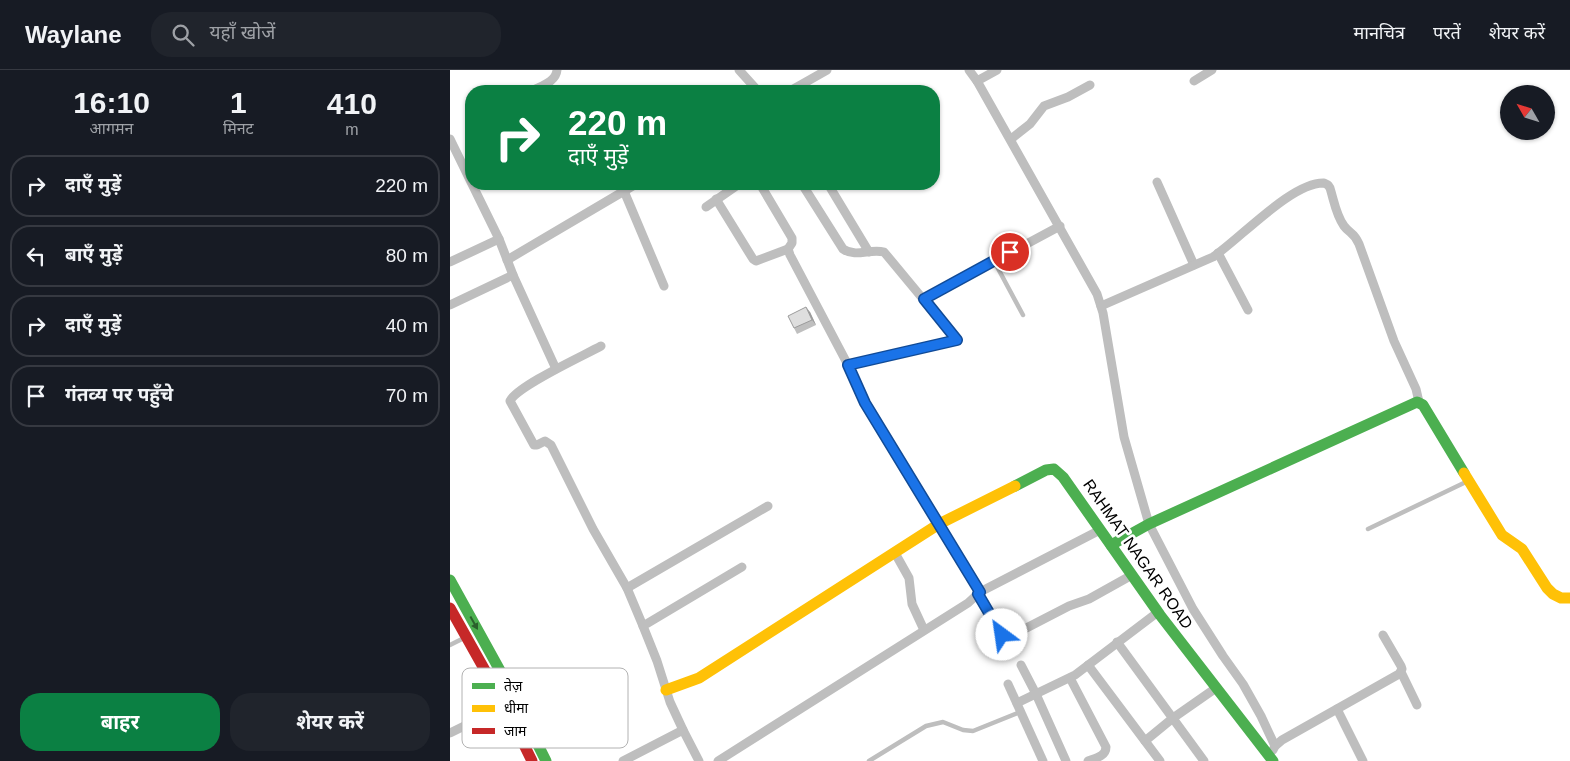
<!DOCTYPE html>
<html lang="hi">
<head>
<meta charset="utf-8">
<style>
  :root { --surface:#171b24; --page:#20242c; --text:#f1f3f6; --muted:#9ea1a6; --line:#363941; --accent:#0b8043 }
  body { margin:0; font-family:Helvetica,"Noto Sans Devanagari",sans-serif; background:var(--page); color:var(--text); height:100vh; display:flex; flex-direction:column; font-size:19px; white-space:nowrap }
  * { box-sizing:border-box; margin:0 }
  p { font-size:16px; color:var(--muted) }
  .icon { flex:none; width:28px; height:28px; fill:none; stroke:currentColor; stroke-width:2; stroke-linecap:round; stroke-linejoin:round }
  .map { position:relative; flex:1; overflow:hidden }
  .panel { display:flex; flex-direction:column; background:var(--surface); width:450px }
  .panel>* { flex:none }
  .guide { position:absolute; left:15px; top:15px; width:475px; height:105px; border-radius:20px; box-shadow:0 1px 4px #0004; background:#0b8043; color:#fff; overflow:hidden }
  .needle { width:32px; rotate:309deg }
  .fabs { position:absolute; left:1050px; top:15px; display:grid; gap:10px }
  .fabs a { display:grid; place-items:center; width:55px; height:55px; border-radius:50%; background:var(--surface); box-shadow:0 1px 4px #0004; font-size:25px }
  .pin { position:absolute; display:grid; place-items:center; width:42px; height:42px; color:#fff; margin:-21px; border:2px solid #fff; border-radius:50%; box-shadow:0 1px 5px #0007 }
  .me { position:absolute; width:55px; margin:-28px; rotate:329deg; stroke-linejoin:round; filter:drop-shadow(0 0 4px #0008) }
  .turn { display:flex; align-items:center; gap:18px; height:105px; padding:0 20px; font-size:22px }
  .turn .icon { width:65px; height:65px; stroke-width:2.5 }
  .turn b { display:block; font-size:35px; line-height:42px }
  .eta { display:flex; justify-content:space-evenly; align-items:center; height:85px; text-align:center }
  .eta b { font-size:30px; font-weight:700; line-height:35px }
  .button { display:flex; gap:10px; margin-top:auto; padding:10px 20px }
  .button a { flex:1; height:58px; border-radius:20px; background:var(--accent); color:#fff; font-size:20px; font-weight:700; line-height:58px; text-align:center }
  .button a+a { background:var(--page); color:var(--text) }
  ul { padding:0; list-style:none }
  li { display:flex; align-items:center; gap:15px; height:62px; margin:0 10px 8px; padding:0 10px; border:2px solid var(--line); border-radius:20px }
  li div { flex:1 }
  li b { display:block; font-size:19px }
  li em { font-style:normal }
  header { display:flex; align-items:center; gap:30px; box-sizing:border-box; height:70px; padding:0 25px; background:var(--surface); border-bottom:1px solid var(--line) }
  header strong { font-size:24px }
  nav { display:flex; gap:28px; margin-inline-start:auto; font-size:18px }
  .search { width:350px; height:45px; background:var(--page); display:flex; align-items:center; gap:12px; box-sizing:border-box; padding:0 18px; border-radius:20px; color:var(--muted); font-size:19px }
  main { display:flex; flex:1; min-height:0 }
  .map>svg:first-child { display:block }
</style>
</head>
<body>
<header>
<strong>Waylane</strong>
<div class="search"><svg class="icon" aria-label="search" viewBox="0 0 24 24"><circle cx="10" cy="10" r="6"/><path d="M15 15l6 6"/></svg>यहाँ खोजें</div>
<nav><a>मानचित्र</a><a>परतें</a><a>शेयर करें</a></nav>
</header>
<main>
<section class="panel">
<div class="eta">
<div><b>16:10</b><p>आगमन</p></div>
<div><b>1</b><p>मिनट</p></div>
<div><b>410</b><p>m</p></div>
</div>
<ul>
<li><svg class="icon" aria-label="right" viewBox="0 0 24 24"><path d="M7 20v-9h11M14 6l5 5-5 5"/></svg><div><b>दाएँ मुड़ें</b></div><em>220 m</em></li>
<li><svg class="icon" aria-label="left" viewBox="0 0 24 24"><path d="M17 20v-9H6M10 6l-5 5 5 5"/></svg><div><b>बाएँ मुड़ें</b></div><em>80 m</em></li>
<li><svg class="icon" aria-label="right" viewBox="0 0 24 24"><path d="M7 20v-9h11M14 6l5 5-5 5"/></svg><div><b>दाएँ मुड़ें</b></div><em>40 m</em></li>
<li><svg class="icon" aria-label="arrive" viewBox="0 0 24 24"><path d="M6 21V4h12l-3 4 3 4H6"/></svg><div><b>गंतव्य पर पहुँचे</b></div><em>70 m</em></li>
</ul>
<div class="button"><a>बाहर</a><a>शेयर करें</a></div>
</section>
<div class="map">
<svg width="1120" height="691" viewBox="0 0 1120 691">
  <rect width="100%" height="100%" fill="#fff"/>
  <g fill="none" stroke-linecap="round" stroke-linejoin="round">
    <g stroke="#bebebe" stroke-width="4.5">
      <polyline points="544,191 573,245"/>
      <polyline points="918,459 1018,411"/>
      <polyline points="0,575 12,569"/>
      <polyline points="419,691 476,656 493,652 513,660 523,661 570,642"/>
    </g>
    <g stroke="#bebebe" stroke-width="9">
      <polyline points="289,0 308,21"/>
      <polyline points="519,0 527,11 547,0"/>
      <polyline points="527,11 647,224 653,243 674,367 699,454 743,539 773,586 793,614 811,646 825,676"/>
      <polyline points="744,11 762,0"/>
      <path d="M82,21C91,16 106,12 107,0"/>
      <polyline points="340,21 377,0"/>
      <polyline points="0,69 21,112"/>
      <polyline points="561,69 580,54 594,36 618,27 640,15"/>
      <polyline points="707,112 744,195"/>
      <polyline points="22,114 49,169 63,205 106,299"/>
      <path d="M352,114L393,179C406,188 420,178 434,182L507,270L398,295"/>
      <polyline points="378,114 419,182"/>
      <polyline points="174,121 214,216"/>
      <polyline points="266,129 303,189 306,191 338,179"/>
      <polyline points="256,137 289,114"/>
      <polyline points="768,183 798,240"/>
      <polyline points="57,190 186,114"/>
      <polyline points="0,192 49,169"/>
      <polyline points="474,229 610,156"/>
      <polyline points="0,235 63,205"/>
      <path d="M651,236L763,187C791,168 842,112 874,113L878,115L880,118C884,131 886,145 894,156C900,164 904,162 909,174L944,271L966,319L969,332"/>
      <path d="M151,276C133,286 67,316 60,331L84,375H87L95,371L101,375L143,459L177,518L193,556"/>
      <polyline points="445,483 459,508 462,534 474,560"/>
      <polyline points="177,518 318,436"/>
      <polyline points="530,522 650,460"/>
      <polyline points="528,524 553,566 557,568 619,536 639,529 682,505"/>
      <polyline points="667,572 754,691"/>
      <polyline points="571,595 586,624 616,691"/>
      <polyline points="638,595 710,691"/>
      <polyline points="951,602 967,635"/>
      <path d="M620,608L656,677C656,686 646,688 638,691"/>
      <polyline points="558,614 593,691"/>
      <polyline points="567,633 625,605 708,542"/>
      <polyline points="887,639 913,691"/>
      <polyline points="233,660 220,632 207,591 193,556 292,497"/>
      <polyline points="0,663 55,636"/>
      <polyline points="695,671 723,648 766,618"/>
      <polyline points="823,680 825,676 832,670 949,604 952,599 951,596 933,565"/>
      <polyline points="173,691 233,660 249,691"/>
      <polyline points="268,691 518,533 530,522 415,333 398,295 340,185 338,179 342,173 342,168 310,114"/>
    </g>
    <g stroke="#4caf50" stroke-width="11">
      <polyline points="565,416 596,400 604,399 613,407 710,545 823,691"/>
      <polyline points="661,475 699,454 967,332 973,335 1014,403"/>
      <polyline points="0,510 58,615 96,691"/>
    </g>
    <g stroke="#ffc107" stroke-width="11">
      <polyline points="1014,403 1052,465 1072,479 1097,518 1103,524 1111,528 1120,528"/>
      <polyline points="216,620 249,608 489,454 565,416"/>
    </g>
    <polyline stroke="#c62828" stroke-width="11" points="0,538 55,636 82,691"/>
  </g>
  <polygon fill="#bfbfbf" points="360,242 366,255 347,264 344,258"/>
  <polygon fill="#9b9b9b" points="356,237 360,242 366,255 362,250"/>
  <polygon fill="#dedede" stroke="#9b9b9b" points="356,237 362,250 344,258 338,246"/>
  <defs><path id="oneway-solid" d="M-6-.8H1V-3.2L6.5 0L1 3.2V.8H-6Z" transform="scale(1.25)"/></defs>
  <use fill="#2a602c" href="#oneway-solid" transform="translate(24 553) rotate(61)"/>
  <g fill="none" stroke-linecap="round" stroke-linejoin="round">
    <g stroke="#114b97" stroke-width="12">
      <polyline id="route" points="552,565 528,524 530,522 415,333 398,295 507,270 474,229 560,182"/>
    </g>
    <use href="#route" stroke="#1a73e8" stroke-width="9"/>
  </g>
  <g text-anchor="middle" dominant-baseline="central" stroke-width="5" stroke-linejoin="round" paint-order="stroke">
    <g font-size="16" fill="#000" stroke="#fff">
      <text transform="translate(688 484) rotate(55)">RAHMAT NAGAR ROAD</text>
    </g>
  </g>
  <rect x="12" y="598" width="166" height="80" rx="8" fill="#fff" stroke="#b2b2b2" stroke-width="1"/>
  <rect x="22" y="613" width="23" height="6" fill="#4caf50"/>
  <rect x="22" y="635" width="23" height="7" fill="#ffc107"/>
  <rect x="22" y="658" width="23" height="6" fill="#c62828"/>
  <g font-size="14" fill="#000">
    <text x="54" y="621">तेज़</text>
    <text x="54" y="643">धीमा</text>
    <text x="54" y="666">जाम</text>
  </g>
</svg>
<div class="fabs">
<a><svg class="needle" viewBox="-14 -14 28 28"><path d="M0-13l5 13h-10z" fill="#e53935"/><path d="M0 13l5-13h-10z" fill="#9ea1a6"/></svg></a>
</div>
<div class="pin" style="left:560px;top:182px;background:#d93025"><svg class="icon" aria-label="arrive" viewBox="0 0 24 24"><path d="M6 21V4h12l-3 4 3 4H6"/></svg></div>
<svg class="me" style="left:552px;top:565px" viewBox="-20 -20 40 40"><circle r="19" fill="#fff"/><path d="M0-13L10 11 0 6-10 11z" fill="#1a73e8"/></svg>
<div class="guide">
<div class="turn"><svg class="icon" aria-label="right" viewBox="0 0 24 24"><path d="M7 20v-9h11M14 6l5 5-5 5"/></svg><div><b>220 m</b>दाएँ मुड़ें</div></div>
</div>
</div>
</main>
</body>
</html>
